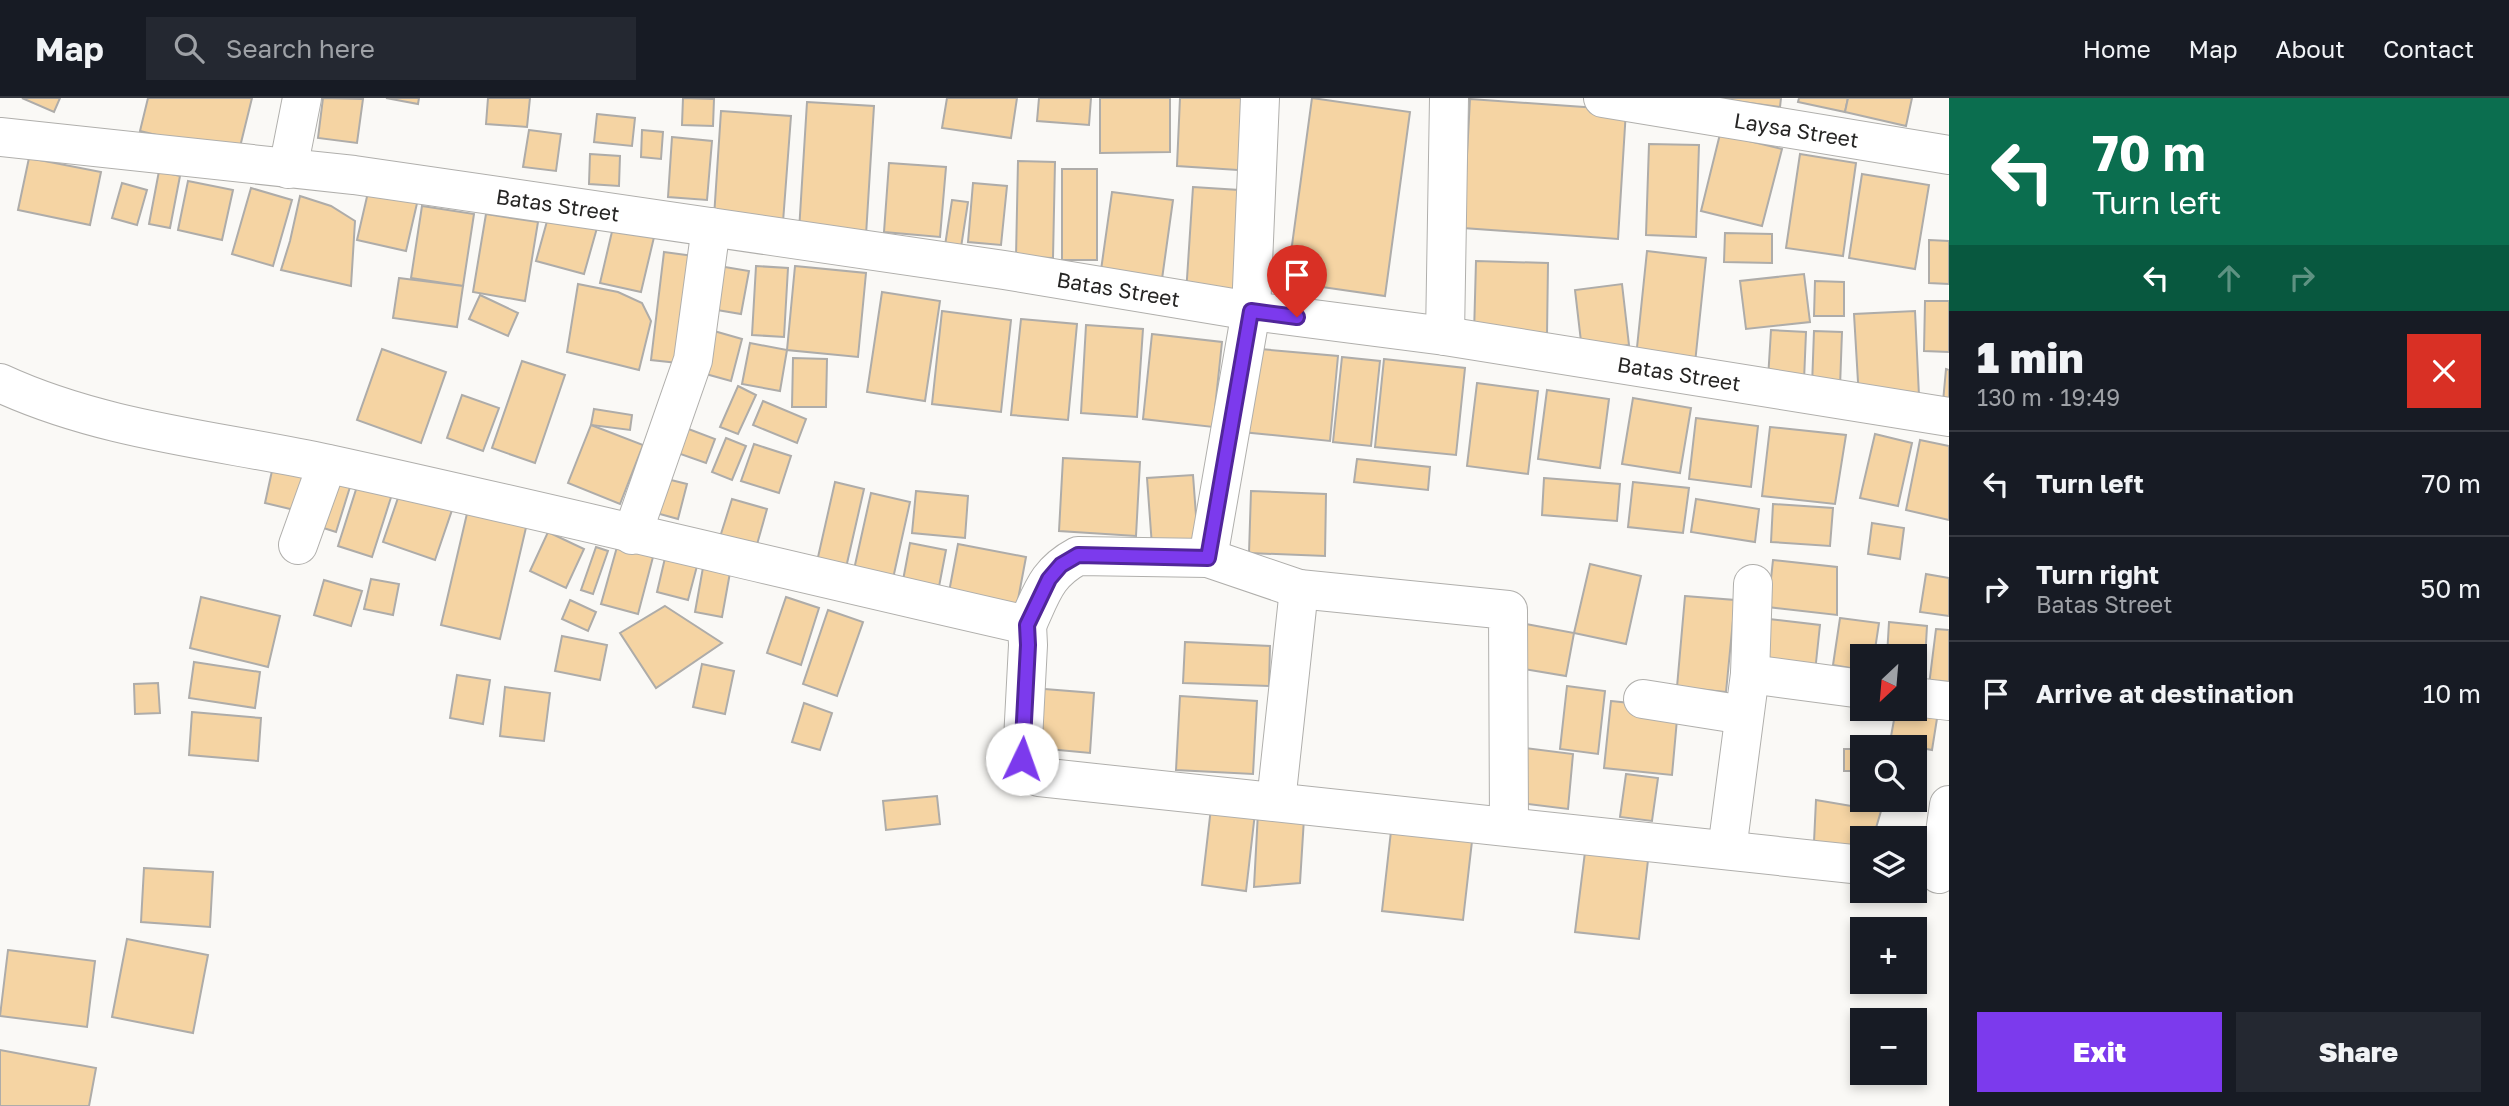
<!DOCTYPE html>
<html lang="en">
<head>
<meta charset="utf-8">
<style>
  :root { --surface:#171b24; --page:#242831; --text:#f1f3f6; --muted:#9ea1a6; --line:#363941; --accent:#7c3aed }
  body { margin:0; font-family:"Golos Text",sans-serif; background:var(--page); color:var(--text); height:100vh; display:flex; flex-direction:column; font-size:26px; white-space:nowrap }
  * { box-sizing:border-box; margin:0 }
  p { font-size:23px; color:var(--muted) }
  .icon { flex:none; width:38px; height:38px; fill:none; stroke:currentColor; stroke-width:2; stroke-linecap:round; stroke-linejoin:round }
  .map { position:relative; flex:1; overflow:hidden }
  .details { display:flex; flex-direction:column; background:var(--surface); width:560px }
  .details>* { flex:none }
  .banner { background:#0b6e4f; color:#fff; overflow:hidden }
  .needle { width:46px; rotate:206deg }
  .tools { position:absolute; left:1850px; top:546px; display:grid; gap:14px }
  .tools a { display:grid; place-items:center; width:77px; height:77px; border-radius:0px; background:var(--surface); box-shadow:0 4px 10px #0003; font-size:35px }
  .pin { position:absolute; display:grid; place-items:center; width:60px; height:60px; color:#fff; margin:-72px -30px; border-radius:50% 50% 50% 0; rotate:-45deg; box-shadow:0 0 7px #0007 }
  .pin .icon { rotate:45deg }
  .me { position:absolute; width:77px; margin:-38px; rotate:3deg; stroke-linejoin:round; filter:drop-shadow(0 0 5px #0008) }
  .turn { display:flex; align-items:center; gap:24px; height:147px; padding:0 28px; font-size:32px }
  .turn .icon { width:91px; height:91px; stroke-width:2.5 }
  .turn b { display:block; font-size:49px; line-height:60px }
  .lanes { display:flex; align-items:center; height:66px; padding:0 28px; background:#0003; justify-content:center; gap:35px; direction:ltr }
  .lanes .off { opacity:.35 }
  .round { display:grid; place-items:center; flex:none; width:74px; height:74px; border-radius:0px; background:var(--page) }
  .overview { display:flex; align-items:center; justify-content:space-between; height:119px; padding:0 28px }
  h1 { font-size:42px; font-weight:800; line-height:52px }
  .button { display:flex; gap:14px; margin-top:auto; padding:14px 28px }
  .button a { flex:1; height:80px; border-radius:0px; background:var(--accent); color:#fff; font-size:28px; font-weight:800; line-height:80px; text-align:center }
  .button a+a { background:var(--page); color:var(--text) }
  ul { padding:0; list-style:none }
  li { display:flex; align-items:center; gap:21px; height:105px; padding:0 28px; border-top:2px solid var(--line) }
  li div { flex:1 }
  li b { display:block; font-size:26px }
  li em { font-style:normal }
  header { display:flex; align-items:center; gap:42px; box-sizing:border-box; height:98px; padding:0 35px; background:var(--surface); border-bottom:2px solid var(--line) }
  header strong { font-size:33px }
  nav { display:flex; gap:38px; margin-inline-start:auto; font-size:24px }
  .search { width:490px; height:63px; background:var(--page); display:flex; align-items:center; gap:18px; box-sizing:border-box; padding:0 24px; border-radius:0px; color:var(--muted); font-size:26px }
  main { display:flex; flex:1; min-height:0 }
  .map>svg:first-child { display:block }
</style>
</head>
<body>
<header>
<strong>Map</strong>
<div class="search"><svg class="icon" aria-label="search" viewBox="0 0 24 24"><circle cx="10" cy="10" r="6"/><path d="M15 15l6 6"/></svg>Search here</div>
<nav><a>Home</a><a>Map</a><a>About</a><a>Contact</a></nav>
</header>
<main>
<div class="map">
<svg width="1949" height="1008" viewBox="0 0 1949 1008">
  <rect width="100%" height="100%" fill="#faf9f6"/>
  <g fill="#f5d4a3" stroke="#aeaca9" stroke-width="2">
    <polygon points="22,0 60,0 54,14"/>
    <polygon points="148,0 252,0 238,57 140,33"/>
    <polygon points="323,0 363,1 357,45 318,40"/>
    <polygon points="386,0 419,0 418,6"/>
    <polygon points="488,0 530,0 527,29 486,26"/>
    <polygon points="683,0 714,1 713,28 682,27"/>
    <polygon points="947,0 1017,0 1011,40 942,30"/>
    <polygon points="1039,0 1091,0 1089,27 1037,23"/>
    <polygon points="1100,0 1170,0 1170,54 1100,55"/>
    <polygon points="1180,0 1257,0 1253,73 1177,68"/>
    <polygon points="1312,0 1410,14 1385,198 1287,184"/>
    <polygon points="1712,0 1781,0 1780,9"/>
    <polygon points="1799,0 1848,0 1845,14 1798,4"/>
    <polygon points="1848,0 1912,0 1906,28 1845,14"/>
    <polygon points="1470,1 1626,12 1618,141 1463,130"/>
    <polygon points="807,4 874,8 866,137 799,133"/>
    <polygon points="721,13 791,18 783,124 714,119"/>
    <polygon points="597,16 635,20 632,48 594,44"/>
    <polygon points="529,32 561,36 556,73 523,69"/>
    <polygon points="642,32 663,34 661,61 641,59"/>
    <polygon points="1720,36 1782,51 1762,128 1701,113"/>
    <polygon points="672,39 712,43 707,102 668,99"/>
    <polygon points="1649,46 1699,47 1696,139 1646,137"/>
    <polygon points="590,56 620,58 619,88 589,86"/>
    <polygon points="1800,56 1856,65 1843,158 1786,150"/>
    <polygon points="29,60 101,74 90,127 18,112"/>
    <polygon points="1018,63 1055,64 1053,160 1016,159"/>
    <polygon points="889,65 946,69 940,139 884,134"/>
    <rect x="1062" y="71" width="35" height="91"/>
    <polygon points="159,73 180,78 170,130 149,126"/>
    <polygon points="1862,76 1929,87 1915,171 1849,160"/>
    <polygon points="188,83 233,92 222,142 178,132"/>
    <polygon points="122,85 147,92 137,127 112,120"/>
    <polygon points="973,85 1007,88 1001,147 968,144"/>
    <polygon points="1193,89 1255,93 1248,200 1186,196"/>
    <polygon points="251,90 292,102 273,168 232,156"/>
    <polygon points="369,90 418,101 406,153 357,142"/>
    <polygon points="1112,94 1173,102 1162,181 1101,172"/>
    <polygon points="300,98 331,108 355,123 351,188 281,172 290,143"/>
    <polygon points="952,102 968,104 960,156 944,154"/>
    <polygon points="422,108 474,116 463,188 411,180"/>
    <polygon points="486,116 538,124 525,203 473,194"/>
    <polygon points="549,116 597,130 584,176 536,163"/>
    <polygon points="614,125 655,135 641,194 600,185"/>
    <polygon points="1725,135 1772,136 1772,165 1724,164"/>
    <polygon points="1929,142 1949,143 1949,186 1929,185"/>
    <polygon points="1647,153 1706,160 1695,265 1636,259"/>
    <polygon points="664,154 701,159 687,266 651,262"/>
    <polygon points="1476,163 1548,165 1547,237 1474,236"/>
    <polygon points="713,167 749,173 741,216 705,210"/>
    <polygon points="756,168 788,170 784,239 752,237"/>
    <polygon points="795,168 866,175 858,259 787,252"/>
    <polygon points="1804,176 1810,224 1746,231 1740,183"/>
    <polygon points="399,180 463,188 457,229 393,220"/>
    <polygon points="1815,183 1844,184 1844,218 1814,218"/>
    <polygon points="578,186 618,194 642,205 651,223 639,272 567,254"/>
    <polygon points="1622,186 1629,247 1582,252 1575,192"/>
    <polygon points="882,194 940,203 925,303 867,294"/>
    <polygon points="480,197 518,215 508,238 469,221"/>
    <polygon points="1925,203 1949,203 1949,254 1924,253"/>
    <polygon points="942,213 1011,222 1001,314 932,306"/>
    <polygon points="1915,213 1919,298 1859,301 1854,216"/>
    <polygon points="1021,221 1077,226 1068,322 1011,317"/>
    <polygon points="1086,227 1143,231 1137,319 1081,315"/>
    <polygon points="707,231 742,241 731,283 695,273"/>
    <polygon points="1771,232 1806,234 1804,283 1768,281"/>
    <polygon points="1814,233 1842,234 1840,289 1812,288"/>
    <polygon points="1152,236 1222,244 1213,329 1143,321"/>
    <polygon points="750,245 787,252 780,293 742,286"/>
    <polygon points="1249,250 1338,258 1330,343 1242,334"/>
    <polygon points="382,251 446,274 421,345 357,322"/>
    <polygon points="1342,259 1380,263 1371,348 1333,344"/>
    <polygon points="793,260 827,261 826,309 792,309"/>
    <polygon points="1384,261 1465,270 1456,357 1375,349"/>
    <polygon points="522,263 565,277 535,365 492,350"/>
    <polygon points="1946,271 1949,272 1949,304 1943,304"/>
    <polygon points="1477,285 1538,293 1528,376 1467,368"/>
    <polygon points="738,288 756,297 738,336 720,329"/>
    <polygon points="1547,292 1609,301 1600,370 1538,361"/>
    <polygon points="462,297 499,310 483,353 447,340"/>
    <polygon points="1633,300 1691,310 1680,375 1622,366"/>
    <polygon points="763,303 806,321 797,345 753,327"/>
    <polygon points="594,311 632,317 630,332 591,327"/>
    <polygon points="1696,320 1758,328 1751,389 1689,381"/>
    <polygon points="591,327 643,347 620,406 568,385"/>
    <polygon points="678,327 715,341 706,365 669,352"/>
    <polygon points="1770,329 1846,337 1835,406 1762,398"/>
    <polygon points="1875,336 1912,345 1898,408 1860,400"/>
    <polygon points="726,340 746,348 732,382 712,374"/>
    <polygon points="1920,342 1949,348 1949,422 1906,412"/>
    <polygon points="754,346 791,358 779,395 741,383"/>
    <polygon points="275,359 317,369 307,415 265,405"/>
    <polygon points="1063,360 1140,364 1136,438 1059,433"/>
    <polygon points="1357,361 1430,369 1428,392 1354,384"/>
    <polygon points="1193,377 1198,444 1152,448 1147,380"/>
    <polygon points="360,379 394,390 372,459 338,448"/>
    <polygon points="659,379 687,386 678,421 649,413"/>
    <polygon points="1544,380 1620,386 1617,423 1542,417"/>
    <polygon points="325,382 350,389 336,434 311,426"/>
    <polygon points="835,384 864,391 845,474 816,468"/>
    <polygon points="1633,384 1689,390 1683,435 1628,429"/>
    <polygon points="916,393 968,398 965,440 912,435"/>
    <polygon points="1251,393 1326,396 1325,458 1249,455"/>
    <polygon points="400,394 452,412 435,462 383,444"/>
    <polygon points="871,395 910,404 892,485 853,476"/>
    <polygon points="732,401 767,411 756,450 720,439"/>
    <polygon points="1696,401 1759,411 1755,444 1691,434"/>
    <polygon points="1773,406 1833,410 1830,448 1771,444"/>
    <polygon points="469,407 528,421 500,541 441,527"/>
    <polygon points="1872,425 1904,430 1900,461 1868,456"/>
    <polygon points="548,434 584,451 566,490 530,473"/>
    <polygon points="910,445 946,452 937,499 901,493"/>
    <polygon points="958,446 1026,459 1017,507 949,494"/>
    <polygon points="596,449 608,453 593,496 581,492"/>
    <polygon points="617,449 653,459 638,516 601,506"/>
    <polygon points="665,460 697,468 688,502 657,494"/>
    <polygon points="1773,462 1837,469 1837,517 1768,509"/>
    <polygon points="704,464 731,469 722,519 695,514"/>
    <polygon points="1590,466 1641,478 1626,546 1574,535"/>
    <polygon points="1926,476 1949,480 1949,518 1920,514"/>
    <polygon points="371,481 399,486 393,517 364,511"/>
    <polygon points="324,482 362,493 351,528 314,517"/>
    <polygon points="1685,498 1735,502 1726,594 1677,589"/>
    <polygon points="201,499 280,518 268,569 190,550"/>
    <polygon points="786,499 819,510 801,567 767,555"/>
    <polygon points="570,502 596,514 588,533 562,521"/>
    <polygon points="665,508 722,545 656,590 620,535"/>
    <polygon points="828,512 863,524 837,598 803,586"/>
    <polygon points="1840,520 1879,525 1874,558 1862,558 1862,572 1833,567"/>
    <polygon points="1769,521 1820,527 1815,574 1764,569"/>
    <polygon points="1889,524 1927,528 1924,580 1914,580 1914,558 1887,558"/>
    <polygon points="1526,526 1574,535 1566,578 1518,570"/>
    <polygon points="1936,531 1949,532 1949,589 1929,587"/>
    <polygon points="562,538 607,547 600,582 555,573"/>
    <polygon points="1185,544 1270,548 1269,588 1183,585"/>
    <polygon points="194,564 260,574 255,610 189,600"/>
    <polygon points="702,566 734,573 725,616 693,609"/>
    <polygon points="457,577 490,582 483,626 450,620"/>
    <polygon points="158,585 160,615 135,616 134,586"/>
    <polygon points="1567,588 1605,593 1598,656 1560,651"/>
    <polygon points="505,589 550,595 544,643 500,638"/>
    <polygon points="1032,590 1094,595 1090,655 1027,649"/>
    <polygon points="1180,598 1257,603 1253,676 1176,672"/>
    <polygon points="1611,603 1678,610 1672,677 1604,670"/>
    <polygon points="804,605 832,615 820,652 792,644"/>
    <polygon points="1939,608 1932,652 1890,644 1896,611"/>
    <polygon points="192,614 261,620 258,663 189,657"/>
    <polygon points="1525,650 1573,656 1568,711 1519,705"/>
    <rect x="1844" y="651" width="18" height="22"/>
    <polygon points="1626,676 1658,680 1652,723 1620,719"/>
    <polygon points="937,698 940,726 886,732 883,703"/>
    <polygon points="1816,702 1881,713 1873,740 1862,740 1862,749 1814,744"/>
    <polygon points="1211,710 1255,715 1246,793 1202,787"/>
    <polygon points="1258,714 1304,720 1300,785 1254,789"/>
    <polygon points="1391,733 1472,743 1463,822 1382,813"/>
    <polygon points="1585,754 1648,762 1639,841 1575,834"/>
    <polygon points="144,770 213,774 210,829 141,824"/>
    <polygon points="127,841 208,857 193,935 112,919"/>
    <polygon points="8,852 95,863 87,929 0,918"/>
    <polygon points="0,952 96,970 89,1008 0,1008"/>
  </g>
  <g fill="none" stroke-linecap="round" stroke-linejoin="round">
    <g stroke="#b0afac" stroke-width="40">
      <g id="minor">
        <path id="s1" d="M1603,0L1949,57"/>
        <path id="s2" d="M0,39L354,77L1004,172L1251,213L1445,238L1949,319"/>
        <polyline points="288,71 302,0"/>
        <polyline points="1445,238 1449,0"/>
        <path d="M0,285C104,333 218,342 329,366C562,417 794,474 1027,527L1028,547L1022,661L1027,673L1039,679L1862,767"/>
        <polyline points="632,437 693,262 711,129"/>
        <polyline points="298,447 327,366"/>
        <polyline points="1208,460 1251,213 1260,0"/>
        <path d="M1027,527C1042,495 1046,475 1078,458L1208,460L1299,491L1508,512L1509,729"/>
        <polyline points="1750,576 1862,591"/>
        <polyline points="1914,599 1949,603"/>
        <polyline points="1643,601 1744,617"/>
        <polyline points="1276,704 1299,491"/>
        <polyline points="1727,752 1750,576 1753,486"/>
        <polyline points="1939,776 1949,707"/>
      </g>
    </g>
    <use href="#minor" stroke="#fff" stroke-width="38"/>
  </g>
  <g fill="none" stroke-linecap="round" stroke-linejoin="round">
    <g stroke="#51269a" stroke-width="18">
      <polyline id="route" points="1022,661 1028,547 1027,527 1049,481 1061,467 1078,457 1208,460 1251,213 1297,219"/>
    </g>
    <use href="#route" stroke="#7c3aed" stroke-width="12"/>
  </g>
  <g text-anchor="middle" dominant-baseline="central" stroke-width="5" stroke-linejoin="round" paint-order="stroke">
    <g font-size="21" fill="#262524" stroke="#fff">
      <text stroke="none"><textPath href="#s1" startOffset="196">Laysa Street</textPath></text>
      <text stroke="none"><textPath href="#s2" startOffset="562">Batas Street</textPath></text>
      <text stroke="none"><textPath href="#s2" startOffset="1129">Batas Street</textPath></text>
      <text stroke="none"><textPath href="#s2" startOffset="1696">Batas Street</textPath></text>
    </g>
  </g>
</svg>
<div class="tools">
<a><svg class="needle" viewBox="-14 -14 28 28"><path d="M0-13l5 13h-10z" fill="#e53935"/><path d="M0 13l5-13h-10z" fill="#9ea1a6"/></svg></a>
<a><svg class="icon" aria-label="search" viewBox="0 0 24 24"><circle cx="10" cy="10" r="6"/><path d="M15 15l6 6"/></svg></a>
<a><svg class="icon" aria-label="layers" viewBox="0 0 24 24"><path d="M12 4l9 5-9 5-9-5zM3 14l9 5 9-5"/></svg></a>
<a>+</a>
<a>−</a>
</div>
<div class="pin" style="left:1297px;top:219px;background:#d93025"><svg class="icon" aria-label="arrive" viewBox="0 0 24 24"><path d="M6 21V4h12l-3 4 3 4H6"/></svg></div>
<svg class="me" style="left:1022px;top:661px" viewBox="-20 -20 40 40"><circle r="19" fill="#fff"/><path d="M0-13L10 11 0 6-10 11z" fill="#7c3aed"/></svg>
</div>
<section class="details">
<div class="banner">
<div class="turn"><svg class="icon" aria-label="left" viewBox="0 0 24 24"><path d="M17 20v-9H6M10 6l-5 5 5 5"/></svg><div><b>70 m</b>Turn left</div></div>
<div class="lanes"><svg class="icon" aria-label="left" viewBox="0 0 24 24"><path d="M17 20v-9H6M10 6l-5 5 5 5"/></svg><svg class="icon off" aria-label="ahead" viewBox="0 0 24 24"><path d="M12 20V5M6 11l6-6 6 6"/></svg><svg class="icon off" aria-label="right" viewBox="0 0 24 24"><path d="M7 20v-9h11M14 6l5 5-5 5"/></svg></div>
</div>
<div class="overview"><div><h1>1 min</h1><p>130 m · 19:49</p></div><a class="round" style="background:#d93025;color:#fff"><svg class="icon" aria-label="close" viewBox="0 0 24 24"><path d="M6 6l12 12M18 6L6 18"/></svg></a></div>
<ul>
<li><svg class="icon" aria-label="left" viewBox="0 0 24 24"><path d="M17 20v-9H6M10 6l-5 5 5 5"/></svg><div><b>Turn left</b></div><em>70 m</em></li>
<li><svg class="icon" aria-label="right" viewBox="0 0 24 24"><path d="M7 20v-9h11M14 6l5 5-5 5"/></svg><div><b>Turn right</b><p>Batas Street</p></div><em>50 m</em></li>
<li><svg class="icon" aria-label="arrive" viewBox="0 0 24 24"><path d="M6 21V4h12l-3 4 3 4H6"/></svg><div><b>Arrive at destination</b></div><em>10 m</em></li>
</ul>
<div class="button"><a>Exit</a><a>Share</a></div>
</section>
</main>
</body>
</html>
